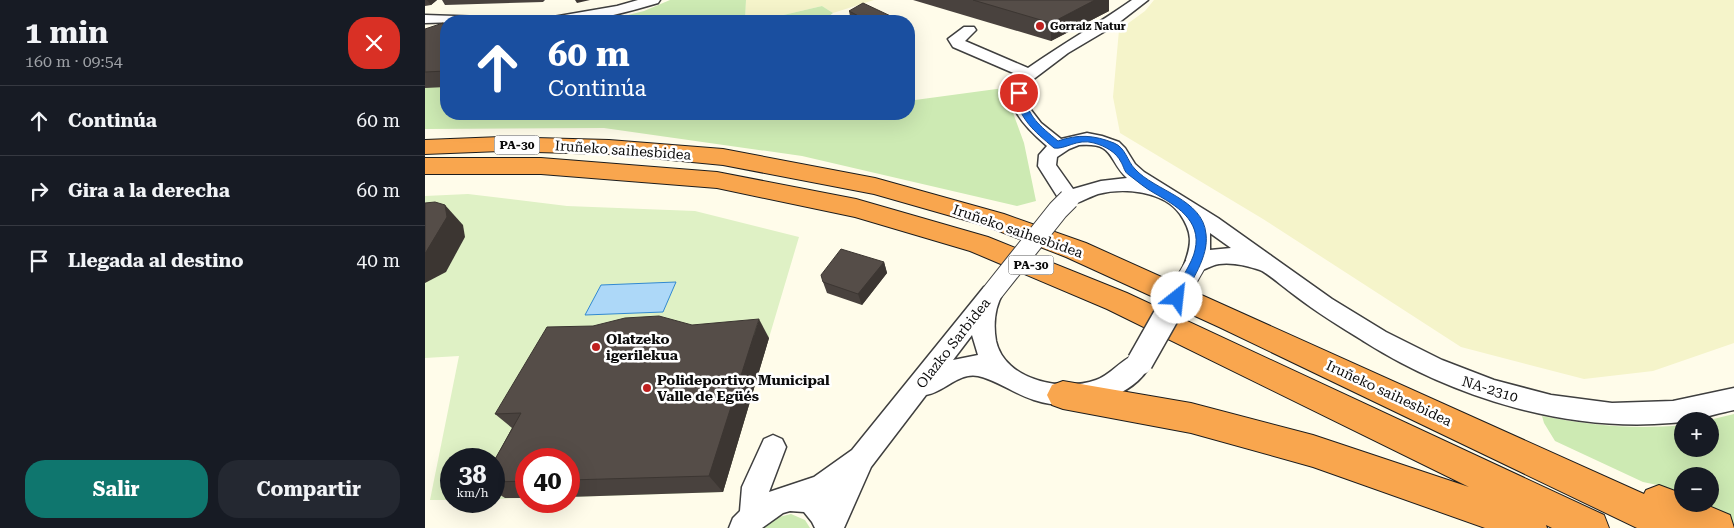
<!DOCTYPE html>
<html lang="es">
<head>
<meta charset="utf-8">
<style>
  :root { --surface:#171b24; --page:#242831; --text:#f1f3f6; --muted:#9ea1a6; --line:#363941; --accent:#0f766e }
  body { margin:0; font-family:"Roboto Serif",serif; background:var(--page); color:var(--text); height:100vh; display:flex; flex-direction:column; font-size:19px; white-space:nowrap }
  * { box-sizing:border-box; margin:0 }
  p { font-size:16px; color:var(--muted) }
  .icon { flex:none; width:28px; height:28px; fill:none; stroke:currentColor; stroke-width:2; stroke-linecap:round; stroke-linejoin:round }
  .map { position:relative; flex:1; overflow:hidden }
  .sheet { display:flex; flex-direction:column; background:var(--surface); width:425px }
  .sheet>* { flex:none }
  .hud { position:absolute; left:15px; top:15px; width:475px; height:105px; border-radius:20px; box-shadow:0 5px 20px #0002; background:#1a4fa0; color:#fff; overflow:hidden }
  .tools { position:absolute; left:1249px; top:412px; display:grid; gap:10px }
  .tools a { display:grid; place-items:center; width:45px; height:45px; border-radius:50%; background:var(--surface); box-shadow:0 5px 20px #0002; font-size:25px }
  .speed { position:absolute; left:15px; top:448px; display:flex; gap:10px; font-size:25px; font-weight:700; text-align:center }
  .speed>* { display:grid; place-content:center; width:65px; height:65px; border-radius:50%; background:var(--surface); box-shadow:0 5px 20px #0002; line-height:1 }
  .speed small { font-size:12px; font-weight:400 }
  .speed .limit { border:8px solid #d22; background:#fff; color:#111 }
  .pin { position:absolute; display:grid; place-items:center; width:42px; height:42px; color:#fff; margin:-21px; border:2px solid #fff; border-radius:50%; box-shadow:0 1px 5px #0007 }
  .me { position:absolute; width:55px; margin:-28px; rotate:29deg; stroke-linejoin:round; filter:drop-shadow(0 0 4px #0008) }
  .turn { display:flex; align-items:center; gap:18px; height:105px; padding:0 25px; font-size:22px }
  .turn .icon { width:65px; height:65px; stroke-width:2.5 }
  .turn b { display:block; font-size:35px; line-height:42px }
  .round { display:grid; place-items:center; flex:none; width:52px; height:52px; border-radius:20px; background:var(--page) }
  .headline { display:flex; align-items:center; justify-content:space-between; height:85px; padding:0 25px }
  h1 { font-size:30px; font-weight:700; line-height:38px }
  .action { display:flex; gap:10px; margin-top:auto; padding:10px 25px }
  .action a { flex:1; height:58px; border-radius:20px; background:var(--accent); color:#fff; font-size:20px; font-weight:700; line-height:58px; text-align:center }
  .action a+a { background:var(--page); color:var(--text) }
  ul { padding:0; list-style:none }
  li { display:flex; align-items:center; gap:15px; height:70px; padding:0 25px; border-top:1px solid var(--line) }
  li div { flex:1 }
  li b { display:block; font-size:19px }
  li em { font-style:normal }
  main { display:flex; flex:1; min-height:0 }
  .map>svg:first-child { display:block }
</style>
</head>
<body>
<main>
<section class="sheet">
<div class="headline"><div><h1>1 min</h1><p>160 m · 09:54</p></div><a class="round" style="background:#d93025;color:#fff"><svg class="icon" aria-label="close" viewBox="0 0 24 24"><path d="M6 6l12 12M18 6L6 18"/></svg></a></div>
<ul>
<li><svg class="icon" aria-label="ahead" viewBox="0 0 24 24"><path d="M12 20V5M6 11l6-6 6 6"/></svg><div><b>Continúa</b></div><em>60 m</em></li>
<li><svg class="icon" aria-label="right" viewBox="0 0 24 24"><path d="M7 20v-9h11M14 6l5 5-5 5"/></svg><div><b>Gira a la derecha</b></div><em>60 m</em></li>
<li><svg class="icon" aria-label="arrive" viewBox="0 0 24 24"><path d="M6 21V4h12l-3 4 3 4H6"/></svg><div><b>Llegada al destino</b></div><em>40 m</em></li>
</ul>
<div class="action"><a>Salir</a><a>Compartir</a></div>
</section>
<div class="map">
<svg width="1309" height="528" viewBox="0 0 1309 528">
  <rect width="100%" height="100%" fill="#fffcea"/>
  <g fill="#f5f4ca">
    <polygon points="321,0 449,0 408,13 397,6 333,21 320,21"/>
    <polygon points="729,0 1309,0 1309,343 1228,371 1159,379 1036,347 838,219 695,133 688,97 694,30 720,11"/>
  </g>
  <g fill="#cdeab3">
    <polygon points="245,0 321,0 320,21 179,21 219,11"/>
    <polygon points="397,6 408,13 398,21 333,21"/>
    <polygon points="0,34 21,34 21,114 484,114 484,97 490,100 579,88 599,143 611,201 592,206 377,156 179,128 0,129"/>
    <path d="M1309,414V524L1292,516L1272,504H1285V476H1258L1257,493L1237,486L1218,482L1130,441L1119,423L1117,416C1163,425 1211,430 1257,425L1258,449H1285V421H1280Z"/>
    <polygon points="366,514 380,520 385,528 336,528 350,518"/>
  </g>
  <polygon fill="#dff1c5" points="43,194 142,206 270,211 374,237 298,492 144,497 144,459 101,459 101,498 69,499 69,459 26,459 26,500 5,500 34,356 0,358 0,196"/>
  <polygon fill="#add8f8" stroke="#3289d1" points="251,282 238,312 160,315 176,285"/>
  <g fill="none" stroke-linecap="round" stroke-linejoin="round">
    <g stroke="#3f3f3f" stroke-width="3">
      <g id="minor">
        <path d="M213,0H235L233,3C196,14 159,24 121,21L123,18L128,17L192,6Z"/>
        <path d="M707,0H723L692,24L643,53L606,81L602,93L606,110L616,123L636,139L662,133L677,136L694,142L700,148L710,164L719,172L793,218L907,299L961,332L1017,360L1069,380L1126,395L1187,403L1248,401L1309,388V410C1289,414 1267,422 1246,423C1142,432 1029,398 940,342C916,327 891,312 868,294C861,289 841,272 835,270C823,266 807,262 794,264C782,266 775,275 762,271L759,265C767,244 768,233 755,214C739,191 699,187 673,194C661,198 650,207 637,204L613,166L614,155L622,146C603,130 572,101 593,75L528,47L523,39L539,27H549L551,30L540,41L603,68C637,44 673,24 707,0ZM654,145C690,142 682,159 702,178L676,181L648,189L631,165L632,157L644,149ZM785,233L806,248L785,250Z"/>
        <polygon points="0,15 59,17 64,18 66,21 0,23"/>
        <path d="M567,285L575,287L578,293C570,307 568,324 571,341C580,381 638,392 671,380C690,374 703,348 723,355L727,362C707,402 648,413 609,400C590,394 571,380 553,376C534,372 519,392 501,395L446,467L419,528H390L387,522L379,512L365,511L358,513L337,528H304L308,518L315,511L317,487L339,439L348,435L357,439L361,447L344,492L389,477L427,450L559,287ZM547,335L553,355L528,360Z"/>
      </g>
    </g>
    <g stroke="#1d1d1d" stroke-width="2">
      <g id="highway">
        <polygon points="76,137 184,140 298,149 450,178 579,214 661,243 1219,494 1221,490 1234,485 1258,494 1258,504 1279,504 1305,515 1309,528 1212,528 794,327 641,257 561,226 449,194 298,165 184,154 76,151 0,154 0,140"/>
        <polygon points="0,158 116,158 292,172 431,199 563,237 702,293 1179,515 1184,528 1127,528 1121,525 1122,528 1060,528 888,467 766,433 638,409 627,405 622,395 627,385 638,381 766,403 888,435 1044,487 682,309 545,251 430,217 292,188 116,174 0,174"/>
      </g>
    </g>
    <use href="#minor" fill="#fff" fill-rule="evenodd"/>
    <use href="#highway" fill="#f9a64e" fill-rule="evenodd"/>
    <g stroke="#3f3f3f" stroke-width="22" stroke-linecap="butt">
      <g id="minor-bridge-far1">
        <polyline points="567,293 633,210 644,199"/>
        <polyline points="744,311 770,265"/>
      </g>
    </g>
    <g stroke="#3f3f3f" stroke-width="28" stroke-linecap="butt">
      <polyline id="minor-bridge" points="715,362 745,309"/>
    </g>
    <use href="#minor-bridge-far1" stroke="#fff" stroke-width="20"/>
    <use href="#minor-bridge" stroke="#fff" stroke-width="25"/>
  </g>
  <g fill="#49423e">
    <polygon points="0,0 12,0 6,5 0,6"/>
    <polygon points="17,0 120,0 118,2 20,5"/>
    <polygon points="488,0 684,0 684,11 626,41"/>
    <polygon points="424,11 472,19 473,21 426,21"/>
    <polygon points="21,28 21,87 0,88 0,29"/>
    <polygon points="459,262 462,273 437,305 402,293 398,282"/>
    <polygon points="267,325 344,338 298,492 144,497 144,459 101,459 101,498 80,498 69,491 69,461 87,428 70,414"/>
  </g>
  <g fill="#3c3632">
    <polygon points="2,0 12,0 6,5"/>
    <polygon points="150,0 165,0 152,3"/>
    <polygon points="670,0 684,0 684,11 626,41 626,23"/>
    <polygon points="18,23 21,28 21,44"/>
    <polygon points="20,205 38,225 40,237 21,272 0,283 0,253"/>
    <polygon points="459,262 462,273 437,305 433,294"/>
    <polygon points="334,319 344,338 298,492 284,476"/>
  </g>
  <g fill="#554d48" stroke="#3c3632">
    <polygon points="548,0 670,0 626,23"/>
    <polygon points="438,3 472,19 468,21 443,21 424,11"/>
    <polygon points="92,17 92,21 77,21"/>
    <polygon points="18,23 21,44 21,71 0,72 0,29"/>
    <polygon points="10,202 20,205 22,217 1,252 0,253 0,203"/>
    <polygon points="416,249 459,262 433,294 398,282 396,275"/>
    <polygon points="234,316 267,325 334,319 284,476 144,480 144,459 101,459 101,481 69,482 69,461 96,413 70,414 122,327 168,326 200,318"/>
  </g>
  <path fill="#1a73e8" stroke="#114b97" d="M594,90L598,93C604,118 614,125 633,141C653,134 669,135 689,143C701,148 702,161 710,169C730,191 778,199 781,234C784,257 766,281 756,301H747L746,298C752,285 768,262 770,250C777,220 750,205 729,193C720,188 712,181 704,175C699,172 699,167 696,162C691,152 680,146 669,143C652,138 640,150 629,148C608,130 596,121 589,93Z"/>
  <g fill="#bf2120" stroke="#fff" stroke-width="2">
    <circle cx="615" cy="26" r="5"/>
    <circle cx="171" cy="347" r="5"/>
    <circle cx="222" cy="388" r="5"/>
  </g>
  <g text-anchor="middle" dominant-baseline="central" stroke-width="5" stroke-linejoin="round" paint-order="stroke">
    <g font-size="11" font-weight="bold" fill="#0c0c0c" stroke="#fff" text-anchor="start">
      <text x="625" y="26">Gorraiz Natur</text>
    </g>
    <g fill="#fff" stroke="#555" stroke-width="1">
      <rect x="69.5" y="135.5" width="45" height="19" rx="4"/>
      <rect x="583.5" y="255.5" width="45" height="19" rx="4"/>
    </g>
    <g font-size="12" font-weight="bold" fill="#0c0c0c">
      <text x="92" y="145">PA-30</text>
      <text x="606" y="265">PA-30</text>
    </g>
    <g font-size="14" fill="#0c0c0c" stroke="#fff">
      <text transform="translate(198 150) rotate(4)">Iruñeko saihesbidea</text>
      <text transform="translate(593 231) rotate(19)">Iruñeko saihesbidea</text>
      <text transform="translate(528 343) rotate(-52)">Olazko Sarbidea</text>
      <text transform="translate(1065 389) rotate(17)">NA-2310</text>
      <text transform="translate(964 393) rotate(25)">Iruñeko saihesbidea</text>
    </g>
    <g font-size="14" font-weight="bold" fill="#0c0c0c" stroke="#fff" text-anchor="start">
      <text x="181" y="339">Olatzeko<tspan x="181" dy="16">igerilekua</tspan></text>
      <text x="232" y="380">Polideportivo Municipal<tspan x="232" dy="16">Valle de Egüés</tspan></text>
    </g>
  </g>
</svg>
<div class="tools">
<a>+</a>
<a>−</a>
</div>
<div class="speed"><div>38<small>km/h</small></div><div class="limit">40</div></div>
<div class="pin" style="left:594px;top:93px;background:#d93025"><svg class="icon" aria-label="arrive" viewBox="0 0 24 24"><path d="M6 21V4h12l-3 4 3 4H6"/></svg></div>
<svg class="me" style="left:752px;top:298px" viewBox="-20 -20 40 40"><circle r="19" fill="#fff"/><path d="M0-13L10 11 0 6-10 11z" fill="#1a73e8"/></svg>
<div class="hud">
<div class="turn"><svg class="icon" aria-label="ahead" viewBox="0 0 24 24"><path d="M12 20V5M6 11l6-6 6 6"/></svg><div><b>60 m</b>Continúa</div></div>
</div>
</div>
</main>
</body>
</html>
